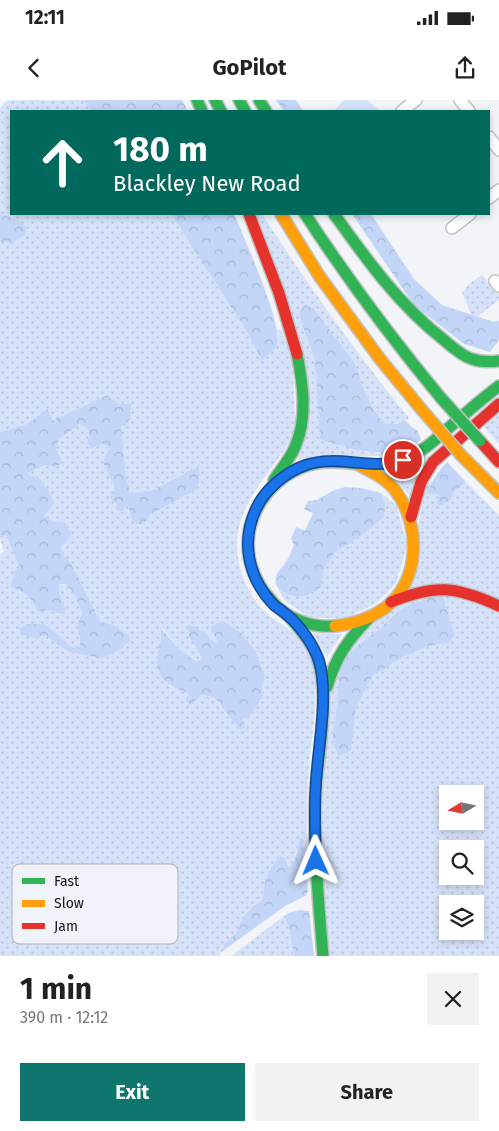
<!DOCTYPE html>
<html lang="en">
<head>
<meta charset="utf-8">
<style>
  :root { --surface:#fff; --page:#f2f2f2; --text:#222; --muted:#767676; --accent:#0f766e }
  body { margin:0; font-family:"Fira Sans",sans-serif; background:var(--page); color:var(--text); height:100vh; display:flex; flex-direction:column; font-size:19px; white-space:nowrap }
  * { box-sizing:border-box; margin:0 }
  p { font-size:16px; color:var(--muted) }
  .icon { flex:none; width:28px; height:28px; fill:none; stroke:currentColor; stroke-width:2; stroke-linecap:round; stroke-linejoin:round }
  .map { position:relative; height:856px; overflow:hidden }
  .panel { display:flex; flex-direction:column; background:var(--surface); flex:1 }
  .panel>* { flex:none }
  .hud { position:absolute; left:10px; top:10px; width:480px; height:105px; border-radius:0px; box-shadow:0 2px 8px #0003; background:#00695c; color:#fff; overflow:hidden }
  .needle { width:32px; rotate:260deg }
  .tools { position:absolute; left:439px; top:685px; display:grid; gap:10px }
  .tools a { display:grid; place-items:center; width:45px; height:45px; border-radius:0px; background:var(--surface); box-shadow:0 2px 8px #0003; font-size:25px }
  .pin { position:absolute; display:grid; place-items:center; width:42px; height:42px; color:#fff; margin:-21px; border:2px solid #fff; border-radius:50%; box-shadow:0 1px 5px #0007 }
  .me { position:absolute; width:55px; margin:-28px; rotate:359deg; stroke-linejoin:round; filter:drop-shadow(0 0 4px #0008) }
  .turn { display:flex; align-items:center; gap:18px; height:105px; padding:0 20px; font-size:22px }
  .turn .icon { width:65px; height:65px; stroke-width:2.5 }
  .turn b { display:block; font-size:35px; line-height:42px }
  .round { display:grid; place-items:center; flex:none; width:52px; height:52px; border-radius:0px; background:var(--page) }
  .headline { display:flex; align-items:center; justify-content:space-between; height:85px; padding:0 20px }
  h1 { font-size:30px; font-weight:700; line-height:38px }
  .action { display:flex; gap:10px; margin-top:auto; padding:10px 20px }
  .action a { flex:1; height:58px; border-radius:0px; background:var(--accent); color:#fff; font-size:20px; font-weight:700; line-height:58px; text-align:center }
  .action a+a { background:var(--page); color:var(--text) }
  .status { display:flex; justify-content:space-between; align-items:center; height:35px; padding:0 25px; background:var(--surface); direction:ltr }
  .status svg { height:14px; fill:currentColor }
  header { display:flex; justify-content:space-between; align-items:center; height:65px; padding:0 20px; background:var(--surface); font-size:22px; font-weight:700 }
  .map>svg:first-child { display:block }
</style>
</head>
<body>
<div class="status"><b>12:11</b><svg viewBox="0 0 49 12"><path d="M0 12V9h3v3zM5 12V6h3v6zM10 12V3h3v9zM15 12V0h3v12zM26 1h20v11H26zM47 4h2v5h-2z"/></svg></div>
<header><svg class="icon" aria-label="back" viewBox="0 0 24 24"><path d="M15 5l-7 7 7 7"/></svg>GoPilot<svg class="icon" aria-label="share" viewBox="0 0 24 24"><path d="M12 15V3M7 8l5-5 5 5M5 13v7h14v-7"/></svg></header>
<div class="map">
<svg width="499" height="856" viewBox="0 0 499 856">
  <defs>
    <pattern id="grass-dots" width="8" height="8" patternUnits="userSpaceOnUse" patternTransform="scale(1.25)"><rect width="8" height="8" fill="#d6e2f9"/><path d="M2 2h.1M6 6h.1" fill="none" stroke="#b7c1d5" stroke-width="1.8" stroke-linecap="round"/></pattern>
    <pattern id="forest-crowns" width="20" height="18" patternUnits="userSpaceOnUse" patternTransform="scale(1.25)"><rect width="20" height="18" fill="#c3d6f8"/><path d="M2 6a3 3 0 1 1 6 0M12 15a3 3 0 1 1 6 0" fill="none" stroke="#a6b7d4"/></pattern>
  </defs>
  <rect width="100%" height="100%" fill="#f2f4f7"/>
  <g fill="url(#grass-dots)" fill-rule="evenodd">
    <path d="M7,0H83L92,11H11V114H171L247,232L262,260C273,252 281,244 277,229L281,230C285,239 289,249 291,259C293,267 297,328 294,334C292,339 287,345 284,350C264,380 239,404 237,442C236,466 247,494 264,511C281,527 295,528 308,552C323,580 311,635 309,668C306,704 307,741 307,777L302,767L304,740C292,750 299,757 289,768L285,758L280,755C268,769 263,782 263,800C255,805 245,810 241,819C239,824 240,830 236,834C229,843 221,843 220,856H0V454L4,452L0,438L6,435L20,468L10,486C24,494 32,498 38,512L48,510L59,514L66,510L59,492V484C73,483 78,503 82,515C75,528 82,533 79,548L72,547L45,524L35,538L44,535L85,555L117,527L100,521L71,464L64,456L61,447L68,440L65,423L54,421L44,416L52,407C50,397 48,384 38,378C33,376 30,376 26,373L46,365L63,361L56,348L59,339L80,324L88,329L89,335L87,343H104L109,349C100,365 114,377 114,393L125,406H128L131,417L144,424L151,414L188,394L194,392L199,384V368L187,371L153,390L129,393L126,376L121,325L131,303L120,304L106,295C88,305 70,311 52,322L47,310L27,324L0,332V142L12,143L24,136L17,120L0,114V8ZM222,521L256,552L265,577L262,588L263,597L249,617L243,619L239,629L226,609L213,597L191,594L170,586L158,551L162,538L160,528L164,530L180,550L197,563L202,558L194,545L214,544L217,541L211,531Z"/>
    <path d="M254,114H262C308,185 356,253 409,318C402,325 392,324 383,323L375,311L363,289L356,265L300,213L303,227L315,260L318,292L365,352C388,354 400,349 421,340L401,355L298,359L308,326Z"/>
    <polygon points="482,175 499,195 499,200 477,217 471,214 462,193 469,184"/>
    <polygon points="499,311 499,344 483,326"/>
    <polygon points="426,355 411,397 386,369"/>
    <polygon points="432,382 428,394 437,394 439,397 453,393 466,382 499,415 499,499 411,488 419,420 427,384"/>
    <polygon points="381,393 397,406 407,446 396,483 377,503 344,519 309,517 284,500 278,488 284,494 324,470 335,452 355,440 385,403"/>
    <path d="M432,494C456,495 478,497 499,511V856H329C327,832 324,808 322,784C320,734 322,685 325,635C327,607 327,575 343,550C359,526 404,501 432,494ZM442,495L455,535L448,543L428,546L401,558L373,576L356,608L351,651L339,656C329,641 333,628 336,612C338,599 337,578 342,566C350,547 364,541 379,529C389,520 397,511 409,505C419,500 431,498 442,495ZM448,694H475V721H448ZM448,749H475V776H448ZM448,804H475V831H448Z"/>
    <polygon points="313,533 342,534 327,557"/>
    <polygon points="284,816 289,827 294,856 231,856"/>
  </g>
  <g fill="url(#forest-crowns)">
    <polygon points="83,0 182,0 188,11 92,11"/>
    <polygon points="276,0 296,0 303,11 284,11"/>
    <polygon points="0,114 17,120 27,127 24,136 12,143 0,142"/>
    <path d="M171,114H234C244,138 283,224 277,244C276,251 267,256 262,261L247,232Z"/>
    <polygon points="352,114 371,114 414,179 442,205 494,222 499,221 499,240 490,252 464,244 414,205"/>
    <path d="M305,205L313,208L356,265L363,289L375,311L383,323L396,324L406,321L413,328L418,331L421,340C378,360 363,352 320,339L315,260L303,227L299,212Z"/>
    <path d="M106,295L120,304L131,303L130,318L126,325L121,326L126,376L130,393L153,390L188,371L199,367V384L194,392L188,394L151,414L144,424H136L131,417L128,406L125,407L123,413L117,410V404L110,397L114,393V386L103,362L109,348L103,343L92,348L87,343L89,335L88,329L80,324L59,339L56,348L63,362L56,367L46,365L27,373C31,376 33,376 38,378C45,382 51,395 54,402L52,407L44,416L54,421L65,423L71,433L68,440L61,447L64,456L71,464L100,521L117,527L129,536L130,540L121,549L102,558L69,552L45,535L35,538L22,535L19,529L28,524H45L72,547L79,548C83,533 73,532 82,514C78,504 75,491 65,484H59V492L66,510L59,514L48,510L38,512C32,497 24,493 10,486L16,470L20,468L6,435L0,438V332L27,324L47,309L53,321C70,311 88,305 106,295Z"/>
    <path d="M447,362L466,382L453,393L451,400L440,406L437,404L439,397L437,394H427C431,382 438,371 447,362Z"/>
    <path d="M345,387L361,388L381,393L385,403L384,417L355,440L335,452L324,470L321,487C317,489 312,493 307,495C295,499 272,494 276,476C278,470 282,468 285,463C289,458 291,451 294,445L291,439L296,427L305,431L313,413L304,409L308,401L317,400L332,391Z"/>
    <path d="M442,494L455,535L448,543L428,546L401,558L373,576L356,608L351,651L339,656C329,641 333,628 336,612C338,599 337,578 342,566C349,548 365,541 379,529C389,520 397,511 409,505C419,500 431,498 442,494Z"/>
    <path d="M222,521L241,533L256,552L265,576L262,588L263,597L249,617L243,619L245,628L239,629L219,602L213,597L201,595L190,605L186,601L190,594C169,586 155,580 158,553C159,541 163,543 160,527L180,550L197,562L202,558L189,536L188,525C200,527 207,534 214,544L217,541L211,530V527Z"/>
    <path d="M301,737L304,740L302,767L307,777L308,792L305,796L285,806L220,853L226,842L237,833L242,817L252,807L263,800C263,781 268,770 280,755L285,758L289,768C297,760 297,747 301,737Z"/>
    <polygon points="300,810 309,811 314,856 294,856 289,827 284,816 289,813"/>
  </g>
  <polygon fill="#d6e2f9" points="344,0 367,0 379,10 378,11 334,11"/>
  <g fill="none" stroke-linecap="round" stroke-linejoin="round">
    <g stroke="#c1c2c4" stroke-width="14">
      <g id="street">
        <polyline points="460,0 469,11"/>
        <polyline points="402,11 416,0"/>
        <polyline points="489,37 499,50"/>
        <polyline points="489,98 499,90"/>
        <polyline points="452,128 470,114"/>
        <polyline points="495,181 499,186"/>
      </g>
    </g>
    <g stroke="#c1c2c4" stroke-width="14">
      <g id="fast">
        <polyline points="197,0 202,11"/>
        <polyline points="215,0 221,11"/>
        <polyline points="239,0 245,11"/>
        <polyline points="259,0 266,11"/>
        <path d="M305,114C347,178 392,239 441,298"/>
        <path d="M334,114C367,160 399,205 444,240C452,247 462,256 472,259C481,262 490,262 499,261"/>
        <path d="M274,380C281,369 290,359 295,347C308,318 303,284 297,254"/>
        <path d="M289,516C300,530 313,543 318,560C331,603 316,660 315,704C314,755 319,806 323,856"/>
        <path d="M335,526C312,528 286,519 271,500C262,490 256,481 252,468C236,422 271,371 317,363C346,358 376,372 404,360C423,352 437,338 452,325C468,311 483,298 499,286"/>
        <path d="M327,587C336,556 348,540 370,517"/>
      </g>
    </g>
    <g stroke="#c1c2c4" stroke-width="14">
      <g id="slow">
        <polyline points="281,114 320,177 380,259 422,310"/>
        <polyline points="461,355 499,393"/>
        <path d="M335,526C352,524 371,518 385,508C420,481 421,427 397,393C388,379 371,372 357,364"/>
      </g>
    </g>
    <g stroke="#c1c2c4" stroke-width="14">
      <g id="jam">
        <polyline points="249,114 279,193 297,254"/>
        <polyline points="480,341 499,362"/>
        <polyline points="411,417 421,382 433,362 499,304"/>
        <path d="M391,502C435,484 456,486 499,506"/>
      </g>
    </g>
    <use href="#street" stroke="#fdfdfe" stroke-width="11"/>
    <use href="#fast" stroke="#30b455" stroke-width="11"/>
    <use href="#slow" stroke="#ff9f0a" stroke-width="11"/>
    <use href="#jam" stroke="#e5322d" stroke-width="11"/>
    <g stroke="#c1c2c4" stroke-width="14" stroke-linecap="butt">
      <polyline id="fast-bridge" points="441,298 480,341"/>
    </g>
    <g stroke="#c1c2c4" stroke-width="14" stroke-linecap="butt">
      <polyline id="slow-bridge" points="422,310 461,355"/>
    </g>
    <use href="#fast-bridge" stroke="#30b455" stroke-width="11"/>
    <use href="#slow-bridge" stroke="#ff9f0a" stroke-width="11"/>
  </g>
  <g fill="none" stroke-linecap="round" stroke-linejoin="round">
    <g stroke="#114b97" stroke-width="12">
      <path id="route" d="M316,761C315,735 314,708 316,682C318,647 329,594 319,561C314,546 300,525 287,515C283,511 279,509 275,506C249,480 240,443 256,409C265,389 286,372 306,365C339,354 370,371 403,360"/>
    </g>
    <use href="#route" stroke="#1a73e8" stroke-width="9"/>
  </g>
  <rect x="12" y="764" width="166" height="80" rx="8" fill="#f0f3f9" stroke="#adb0b5" stroke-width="1"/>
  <rect x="22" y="778" width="23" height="6" fill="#30b455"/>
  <rect x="22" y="800" width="23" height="7" fill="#ff9f0a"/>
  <rect x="22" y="823" width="23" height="6" fill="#e5322d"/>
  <g font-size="14" fill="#121315">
    <text x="54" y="786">Fast</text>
    <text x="54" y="808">Slow</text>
    <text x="54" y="831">Jam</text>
  </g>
</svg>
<div class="tools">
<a><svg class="needle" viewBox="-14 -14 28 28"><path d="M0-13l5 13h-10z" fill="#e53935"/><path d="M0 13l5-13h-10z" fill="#767676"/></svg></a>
<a><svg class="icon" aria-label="search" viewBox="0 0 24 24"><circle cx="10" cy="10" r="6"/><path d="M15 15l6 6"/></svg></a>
<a><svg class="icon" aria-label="layers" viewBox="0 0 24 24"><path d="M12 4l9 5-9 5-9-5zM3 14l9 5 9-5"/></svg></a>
</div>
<div class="pin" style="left:403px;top:360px;background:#d93025"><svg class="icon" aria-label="arrive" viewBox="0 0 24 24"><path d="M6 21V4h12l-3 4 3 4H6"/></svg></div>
<svg class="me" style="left:316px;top:761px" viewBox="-20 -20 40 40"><path d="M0-17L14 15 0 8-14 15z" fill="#1a73e8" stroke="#fff" stroke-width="4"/></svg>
<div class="hud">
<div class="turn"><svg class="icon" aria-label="ahead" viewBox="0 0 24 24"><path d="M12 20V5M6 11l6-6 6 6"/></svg><div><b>180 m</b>Blackley New Road</div></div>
</div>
</div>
<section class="panel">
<div class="headline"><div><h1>1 min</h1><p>390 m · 12:12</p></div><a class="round"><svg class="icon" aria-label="close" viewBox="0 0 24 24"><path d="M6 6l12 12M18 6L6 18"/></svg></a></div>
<div class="action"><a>Exit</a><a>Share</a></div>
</section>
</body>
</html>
